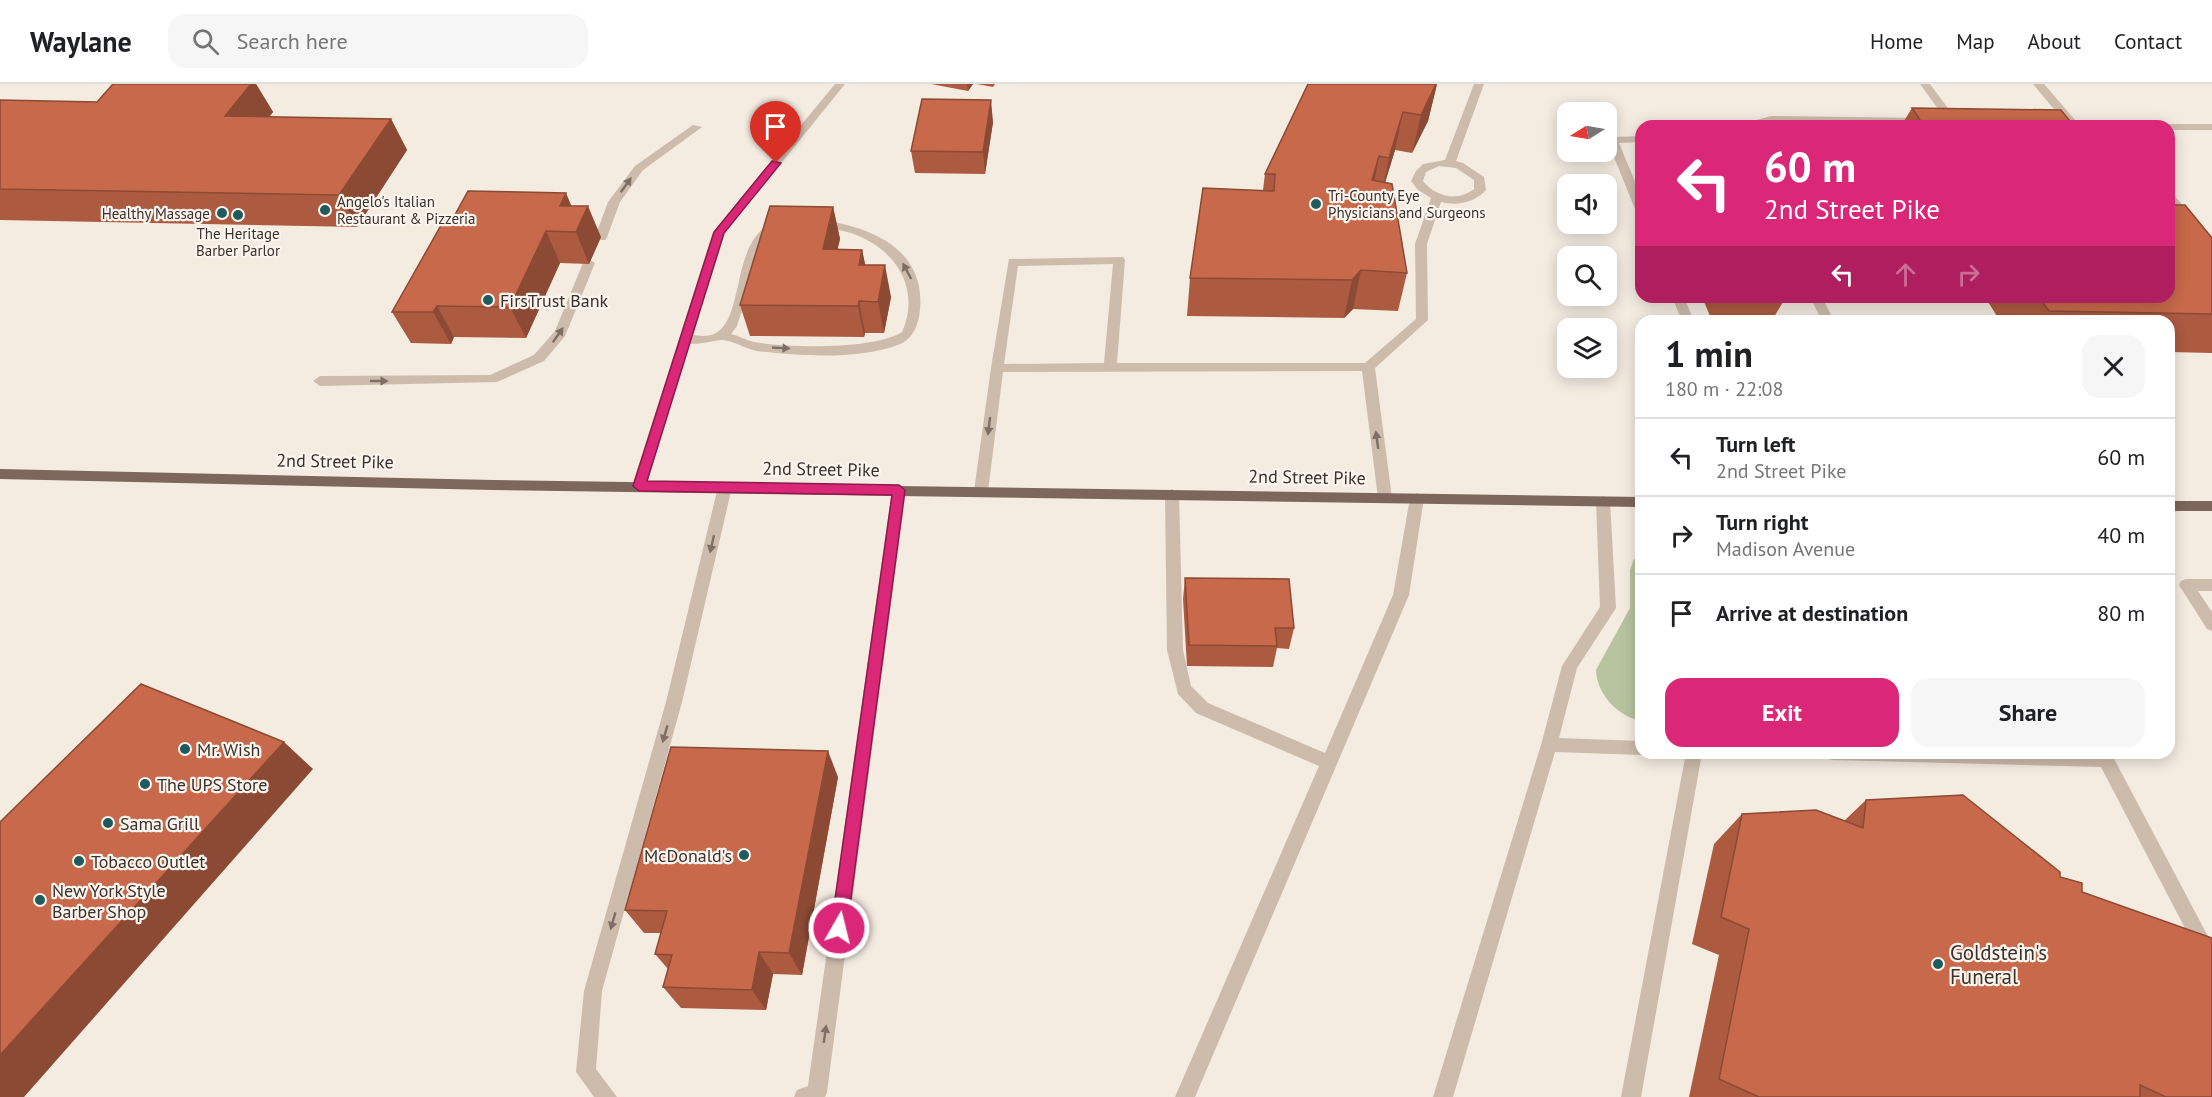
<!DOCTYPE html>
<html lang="en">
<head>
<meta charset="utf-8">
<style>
  :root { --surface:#fff; --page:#f6f6f6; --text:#202124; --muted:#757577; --line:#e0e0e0; --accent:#db2777 }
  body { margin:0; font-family:"PT Sans",sans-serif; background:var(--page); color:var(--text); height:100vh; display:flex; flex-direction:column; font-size:22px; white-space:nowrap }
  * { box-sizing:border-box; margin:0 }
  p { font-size:20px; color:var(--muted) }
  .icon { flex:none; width:33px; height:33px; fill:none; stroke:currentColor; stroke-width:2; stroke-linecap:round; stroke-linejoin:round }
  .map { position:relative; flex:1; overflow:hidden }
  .drawer { position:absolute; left:1635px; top:231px; width:540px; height:444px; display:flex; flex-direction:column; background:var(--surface); border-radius:18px; box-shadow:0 3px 15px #0003 }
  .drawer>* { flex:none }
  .hud { position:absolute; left:1635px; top:36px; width:540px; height:183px; border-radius:18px; box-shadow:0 3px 15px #0003; background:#db2777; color:#fff; overflow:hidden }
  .needle { width:39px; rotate:259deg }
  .tools { position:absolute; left:1557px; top:18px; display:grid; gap:12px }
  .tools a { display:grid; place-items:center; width:60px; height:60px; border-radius:12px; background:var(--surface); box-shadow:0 3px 15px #0003; font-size:30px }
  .pin { position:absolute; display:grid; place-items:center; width:51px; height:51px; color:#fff; margin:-62px -26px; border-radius:50% 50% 50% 0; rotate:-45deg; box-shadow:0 0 6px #0007 }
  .pin .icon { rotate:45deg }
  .me { position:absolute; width:66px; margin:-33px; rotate:8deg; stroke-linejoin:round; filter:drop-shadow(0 0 4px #0008) }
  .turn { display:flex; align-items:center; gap:21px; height:126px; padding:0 30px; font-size:27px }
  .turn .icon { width:78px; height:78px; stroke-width:2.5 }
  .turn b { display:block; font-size:42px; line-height:51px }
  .lanes { display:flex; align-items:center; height:57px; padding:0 30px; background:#0003; justify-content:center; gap:30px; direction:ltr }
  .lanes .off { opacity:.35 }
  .round { display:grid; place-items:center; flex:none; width:63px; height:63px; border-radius:18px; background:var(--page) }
  .head { display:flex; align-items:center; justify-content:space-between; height:102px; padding:0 30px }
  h1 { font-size:36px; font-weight:700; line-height:45px }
  .button { display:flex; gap:12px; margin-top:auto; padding:12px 30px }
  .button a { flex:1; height:69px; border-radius:18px; background:var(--accent); color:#fff; font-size:24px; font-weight:700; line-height:69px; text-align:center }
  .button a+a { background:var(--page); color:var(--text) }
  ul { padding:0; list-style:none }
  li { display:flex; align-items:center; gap:18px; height:78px; padding:0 30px; border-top:2px solid var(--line) }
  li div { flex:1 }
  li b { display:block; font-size:22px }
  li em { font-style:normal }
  header { display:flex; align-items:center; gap:36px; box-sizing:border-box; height:84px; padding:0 30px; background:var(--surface); border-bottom:2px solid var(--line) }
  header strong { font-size:28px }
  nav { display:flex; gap:33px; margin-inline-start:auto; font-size:21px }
  .search { width:420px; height:54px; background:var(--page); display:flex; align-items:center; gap:15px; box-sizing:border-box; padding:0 21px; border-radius:18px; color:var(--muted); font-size:22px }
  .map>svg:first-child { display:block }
</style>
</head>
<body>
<header>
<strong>Waylane</strong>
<div class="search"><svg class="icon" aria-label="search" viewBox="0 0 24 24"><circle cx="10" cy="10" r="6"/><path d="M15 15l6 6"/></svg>Search here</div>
<nav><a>Home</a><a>Map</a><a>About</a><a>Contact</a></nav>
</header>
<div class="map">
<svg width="2212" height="1013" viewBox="0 0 2212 1013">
  <rect width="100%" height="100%" fill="#f4ebe1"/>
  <path fill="#b8c4a0" d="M1634,475H1641V637C1617,632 1597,610 1596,586L1630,524V486Z"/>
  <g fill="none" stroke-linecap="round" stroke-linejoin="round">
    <g fill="#cdbbac" fill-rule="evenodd">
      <path d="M835,0H845L725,149L693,251C700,252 709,253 716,249C746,232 730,151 777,138L783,142L764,157L737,242L731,250C739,252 746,256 754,258C788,264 873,266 902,248C922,204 894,163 851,149C839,145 826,145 814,143L812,140L818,136C873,142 930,167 919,233C916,246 911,256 898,261C856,276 800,272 757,267C746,265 732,256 722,256C711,257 702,260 690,260L646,402L639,407L634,406L632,402L713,148Z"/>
      <path d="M1474,0H1484L1456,77L1463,79L1484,93L1486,106C1474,119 1457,122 1441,118L1427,160L1428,236L1375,284L1392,414L1390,418H1380L1378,414L1362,287L1003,288L988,407L986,411H976L974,407L991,284L1009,175L1123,173L1125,176L1117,279H1365L1416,235L1415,160L1431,114L1418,106L1411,97L1416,87L1423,80L1445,76ZM1439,82L1456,84L1474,96V105C1457,118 1436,113 1423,97L1426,88ZM1113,180L1104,279L1004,280L1018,182Z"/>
      <polygon points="1920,0 1930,0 1956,35 1961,36 1961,40 1949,40"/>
      <polygon points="2033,0 2044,0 2076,37 2101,39 2106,42 2049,40 2049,36 2063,36"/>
      <polygon points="1771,32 1923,34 1928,37 1923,40 1771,38 1754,42 1735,42"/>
      <polygon points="2169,40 2212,40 2212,46 2169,46 2169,42 2164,42"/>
      <polygon points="693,41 702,43 643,86 620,118 607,153 605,156 597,156 595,153 608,118 635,82"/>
      <polygon points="1641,52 1641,58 1619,59 1641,112 1641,128 1635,125 1607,56 1612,53"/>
      <polygon points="2169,109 2173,110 2212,155 2212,166 2208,165 2169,119"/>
      <polygon points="589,175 595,179 565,252 544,277 497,298 320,302 313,297 320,292 490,291 534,271 555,247 583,179"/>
      <polygon points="1672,213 1684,213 1694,237 1682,237"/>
      <polygon points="1810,213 1822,213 1834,237 1822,237"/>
      <polygon points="725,398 732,403 682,618 602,907 596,985 617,1013 594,1013 576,988 584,907 666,618 718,403"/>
      <polygon points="899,401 906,406 827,1008 825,1013 794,1013 797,1006 808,1002 892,406"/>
      <polygon points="1172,405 1179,410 1183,566 1191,602 1208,619 1325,669 1393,511 1410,414 1417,409 1424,414 1409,511 1195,1013 1175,1013 1319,682 1196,629 1178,610 1167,566 1165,410"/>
      <polygon points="1603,412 1610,417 1616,524 1577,584 1559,654 1641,657 1641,669 1647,669 1641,671 1555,668 1453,1013 1433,1013 1541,661 1562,582 1600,523 1596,417"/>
      <polygon points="2186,495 2212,495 2212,507 2198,507 2212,528 2212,547 2207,545 2179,501 2181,497"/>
      <polygon points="1686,669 1702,669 1641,1013 1621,1013"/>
      <polygon points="1824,669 2111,669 2212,860 2212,874 2206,876 2200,873 2101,683 1832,676 1826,674"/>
    </g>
    <g fill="#7d675c" fill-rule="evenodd">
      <polygon points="0,385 493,396 1641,413 1641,423 493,406 0,395"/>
      <rect x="2169" y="417" width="43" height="10"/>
    </g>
  </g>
  <g fill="#ac5a40">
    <polygon points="113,0 256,0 273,28 269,33 391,35 407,66 357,143 0,136 0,16 97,18"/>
    <polygon points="931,0 973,0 968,7"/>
    <polygon points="977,0 995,0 993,3"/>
    <polygon points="1437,0 1428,37 1412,69 1395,66 1385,98 1407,189 1398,227 1353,225 1344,234 1187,232 1190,194 1263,106 1265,90"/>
    <polygon points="1912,24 2074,42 1901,42"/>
    <polygon points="993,38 985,90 915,89 911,67"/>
    <polygon points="572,122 601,153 589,180 560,179 526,254 454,253 451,260 411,259 392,228 452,136"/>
    <polygon points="833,123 840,155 837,166 862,166 865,181 891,213 884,249 865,249 864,253 750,252 740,221"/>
    <polygon points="2212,154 2212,269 2169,268 2169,237 2000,237 1985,213 2169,213"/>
    <polygon points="1702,213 1786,213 1774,233 1710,232"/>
    <polygon points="1185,494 1294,544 1289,565 1277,564 1273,583 1187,582 1183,515"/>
    <polygon points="838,693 802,891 773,890 766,926 681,924 663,903 668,885 655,870 661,849 644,849 625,826"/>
    <polygon points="1866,716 2060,793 2082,808 2212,1013 1689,1013 1719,871 1692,860 1714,760 1742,730 1844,737"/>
  </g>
  <g fill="#8c4a34">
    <polygon points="251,0 256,0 273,28 245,63 225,32"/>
    <polygon points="967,0 973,0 968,7"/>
    <polygon points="1437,0 1428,37 1412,69 1421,31"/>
    <polygon points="991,16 993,38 985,90 983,68"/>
    <polygon points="1403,28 1395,66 1381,112 1389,74"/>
    <polygon points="391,35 407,66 357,143 339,111"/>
    <polygon points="1379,72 1372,110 1372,96"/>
    <polygon points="566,109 579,140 588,122 601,153 589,180 576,148 560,122"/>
    <polygon points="833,123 840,155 830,197 823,165"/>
    <polygon points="546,147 560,179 526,254 510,223"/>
    <polygon points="862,166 869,198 859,181"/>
    <polygon points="885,181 891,213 884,249 878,218"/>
    <polygon points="1361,186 1353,225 1344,234 1352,196"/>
    <polygon points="859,217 865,249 864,253 858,222"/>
    <polygon points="437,222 454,253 451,260 433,228"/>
    <polygon points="284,658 313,685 24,1013 0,1013 0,971"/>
    <polygon points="828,667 838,693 802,891 789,869"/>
    <polygon points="759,868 773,890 766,926 752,906"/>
  </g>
  <g fill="#c8694b" stroke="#8c4a34" stroke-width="1.5">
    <polygon points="113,0 251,0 225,32 391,35 339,111 0,105 0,16 97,18"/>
    <polygon points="1308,0 1436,0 1421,31 1403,28 1389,74 1379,72 1372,96 1392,100 1407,189 1361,186 1352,196 1190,194 1203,104 1274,107 1275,90 1265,90"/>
    <polygon points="922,15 991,16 983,68 911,67"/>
    <polygon points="1912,24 2061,26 2074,42 1924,42"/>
    <polygon points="468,107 566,109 560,122 588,122 576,148 546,147 510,223 437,222 433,228 392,228 444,136 452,136"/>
    <polygon points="2169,121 2185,121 2212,154 2212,230 2049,227 2039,213 2169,213"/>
    <polygon points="770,122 833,123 823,165 862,166 859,181 885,181 878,218 859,217 858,222 740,221"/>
    <polygon points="1185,494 1289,495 1294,544 1275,544 1277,562 1189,561"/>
    <polygon points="141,600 284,658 0,971 0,738"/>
    <polygon points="671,663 828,667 789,869 759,868 752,906 663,903 672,871 655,870 667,827 625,826"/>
    <polygon points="1963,711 2060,788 2060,793 2082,799 2082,808 2212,854 2212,1013 2166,1013 2140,1001 2140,1013 1759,1013 1719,995 1749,845 1721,833 1742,730 1816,726 1863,744 1866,716"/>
  </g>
  <defs><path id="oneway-solid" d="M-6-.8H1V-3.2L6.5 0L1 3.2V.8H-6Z" transform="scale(1.5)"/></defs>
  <g fill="#7d6f65">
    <use href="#oneway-solid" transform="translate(626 101) rotate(-54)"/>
    <use href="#oneway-solid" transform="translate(907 187) rotate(-118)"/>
    <use href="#oneway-solid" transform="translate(558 251) rotate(-55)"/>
    <use href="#oneway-solid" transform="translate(781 264) rotate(3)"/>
    <use href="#oneway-solid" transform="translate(379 297)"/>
    <use href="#oneway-solid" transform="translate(989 342) rotate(97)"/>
    <use href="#oneway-solid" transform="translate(1377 356) rotate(-98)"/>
    <use href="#oneway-solid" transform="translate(712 460) rotate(103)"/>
    <use href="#oneway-solid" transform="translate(665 650) rotate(106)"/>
    <use href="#oneway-solid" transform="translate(613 837) rotate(106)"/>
    <use href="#oneway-solid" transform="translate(825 950) rotate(-82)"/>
  </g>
  <polygon fill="#db2777" stroke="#8e194d" stroke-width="1.5" points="772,77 781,79 724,149 647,397 899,401 905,406 847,844 845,850 839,852 833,850 831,844 892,411 639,407 633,402 714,148"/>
  <g fill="#1f5a5e" stroke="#fbf5ee" stroke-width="2">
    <circle cx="1316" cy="120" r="6"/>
    <circle cx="325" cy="126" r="6"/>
    <circle cx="222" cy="129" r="6"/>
    <circle cx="238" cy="131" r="6"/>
    <circle cx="488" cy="216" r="6"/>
    <circle cx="185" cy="665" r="6"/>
    <circle cx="145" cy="700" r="6"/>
    <circle cx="108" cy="739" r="6"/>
    <circle cx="744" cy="771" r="6"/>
    <circle cx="79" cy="777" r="6"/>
    <circle cx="40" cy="816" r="6"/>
    <circle cx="1938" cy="880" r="6"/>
  </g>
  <g text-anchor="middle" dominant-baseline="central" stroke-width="4.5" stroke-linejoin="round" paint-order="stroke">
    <g font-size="15" fill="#3b302b" stroke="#fbf5ee" text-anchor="start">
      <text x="1328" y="111">Tri-County Eye<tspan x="1328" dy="17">Physicians and Surgeons</tspan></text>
      <text x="337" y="117">Angelo's Italian<tspan x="337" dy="17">Restaurant &amp; Pizzeria</tspan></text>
      <text x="210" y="129" text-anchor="end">Healthy Massage</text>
      <text x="238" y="149" text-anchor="middle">The Heritage<tspan x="238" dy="17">Barber Parlor</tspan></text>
    </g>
    <g font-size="18" fill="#3b302b" stroke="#fbf5ee" text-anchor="start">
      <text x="500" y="216">FirsTrust Bank</text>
      <text x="197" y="665">Mr. Wish</text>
      <text x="157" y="700">The UPS Store</text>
      <text x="120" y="739">Sama Grill</text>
      <text x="732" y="771" text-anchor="end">McDonald's</text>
      <text x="91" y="777">Tobacco Outlet</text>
      <text x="52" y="806">New York Style<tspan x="52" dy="21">Barber Shop</tspan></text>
    </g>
    <g font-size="18" fill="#3b302b" stroke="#fbf5ee">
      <text transform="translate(335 377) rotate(1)">2nd Street Pike</text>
      <text transform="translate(821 385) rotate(1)">2nd Street Pike</text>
      <text transform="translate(1307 393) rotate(1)">2nd Street Pike</text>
    </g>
    <g font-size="21" fill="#3b302b" stroke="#fbf5ee" text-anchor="start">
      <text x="1950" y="868">Goldstein's<tspan x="1950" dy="24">Funeral</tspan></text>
    </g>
  </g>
</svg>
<div class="tools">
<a><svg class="needle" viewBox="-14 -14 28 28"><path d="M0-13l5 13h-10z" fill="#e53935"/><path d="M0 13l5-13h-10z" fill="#757577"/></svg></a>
<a><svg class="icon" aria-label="sound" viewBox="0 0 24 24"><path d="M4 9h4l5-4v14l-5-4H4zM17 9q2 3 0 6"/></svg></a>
<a><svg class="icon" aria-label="search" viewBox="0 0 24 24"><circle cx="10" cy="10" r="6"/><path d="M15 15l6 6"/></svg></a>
<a><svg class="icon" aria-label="layers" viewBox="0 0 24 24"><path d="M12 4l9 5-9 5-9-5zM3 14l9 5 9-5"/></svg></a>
</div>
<div class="pin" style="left:776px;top:79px;background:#d93025"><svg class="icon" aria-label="arrive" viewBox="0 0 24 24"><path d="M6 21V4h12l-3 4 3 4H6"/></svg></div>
<svg class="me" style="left:839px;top:844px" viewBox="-20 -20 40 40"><circle r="17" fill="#db2777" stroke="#fff" stroke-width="3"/><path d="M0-11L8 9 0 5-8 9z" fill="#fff"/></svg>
<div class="hud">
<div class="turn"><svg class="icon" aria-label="left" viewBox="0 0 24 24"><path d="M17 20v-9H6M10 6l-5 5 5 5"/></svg><div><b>60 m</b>2nd Street Pike</div></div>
<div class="lanes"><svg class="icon" aria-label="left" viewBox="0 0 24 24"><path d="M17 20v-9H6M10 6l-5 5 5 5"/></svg><svg class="icon off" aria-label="ahead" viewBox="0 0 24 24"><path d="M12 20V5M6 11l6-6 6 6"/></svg><svg class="icon off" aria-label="right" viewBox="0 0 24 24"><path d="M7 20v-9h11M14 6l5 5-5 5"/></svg></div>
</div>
<section class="drawer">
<div class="head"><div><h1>1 min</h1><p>180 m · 22:08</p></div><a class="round"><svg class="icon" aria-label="close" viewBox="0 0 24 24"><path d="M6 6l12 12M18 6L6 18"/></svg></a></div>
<ul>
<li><svg class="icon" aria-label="left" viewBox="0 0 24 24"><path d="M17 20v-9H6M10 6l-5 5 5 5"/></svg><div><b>Turn left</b><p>2nd Street Pike</p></div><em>60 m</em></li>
<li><svg class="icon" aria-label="right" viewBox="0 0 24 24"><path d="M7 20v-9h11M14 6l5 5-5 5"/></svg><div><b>Turn right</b><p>Madison Avenue</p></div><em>40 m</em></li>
<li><svg class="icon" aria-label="arrive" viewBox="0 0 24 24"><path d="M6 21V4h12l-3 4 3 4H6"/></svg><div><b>Arrive at destination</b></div><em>80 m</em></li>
</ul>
<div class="button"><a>Exit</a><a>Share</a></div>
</section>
</div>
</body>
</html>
